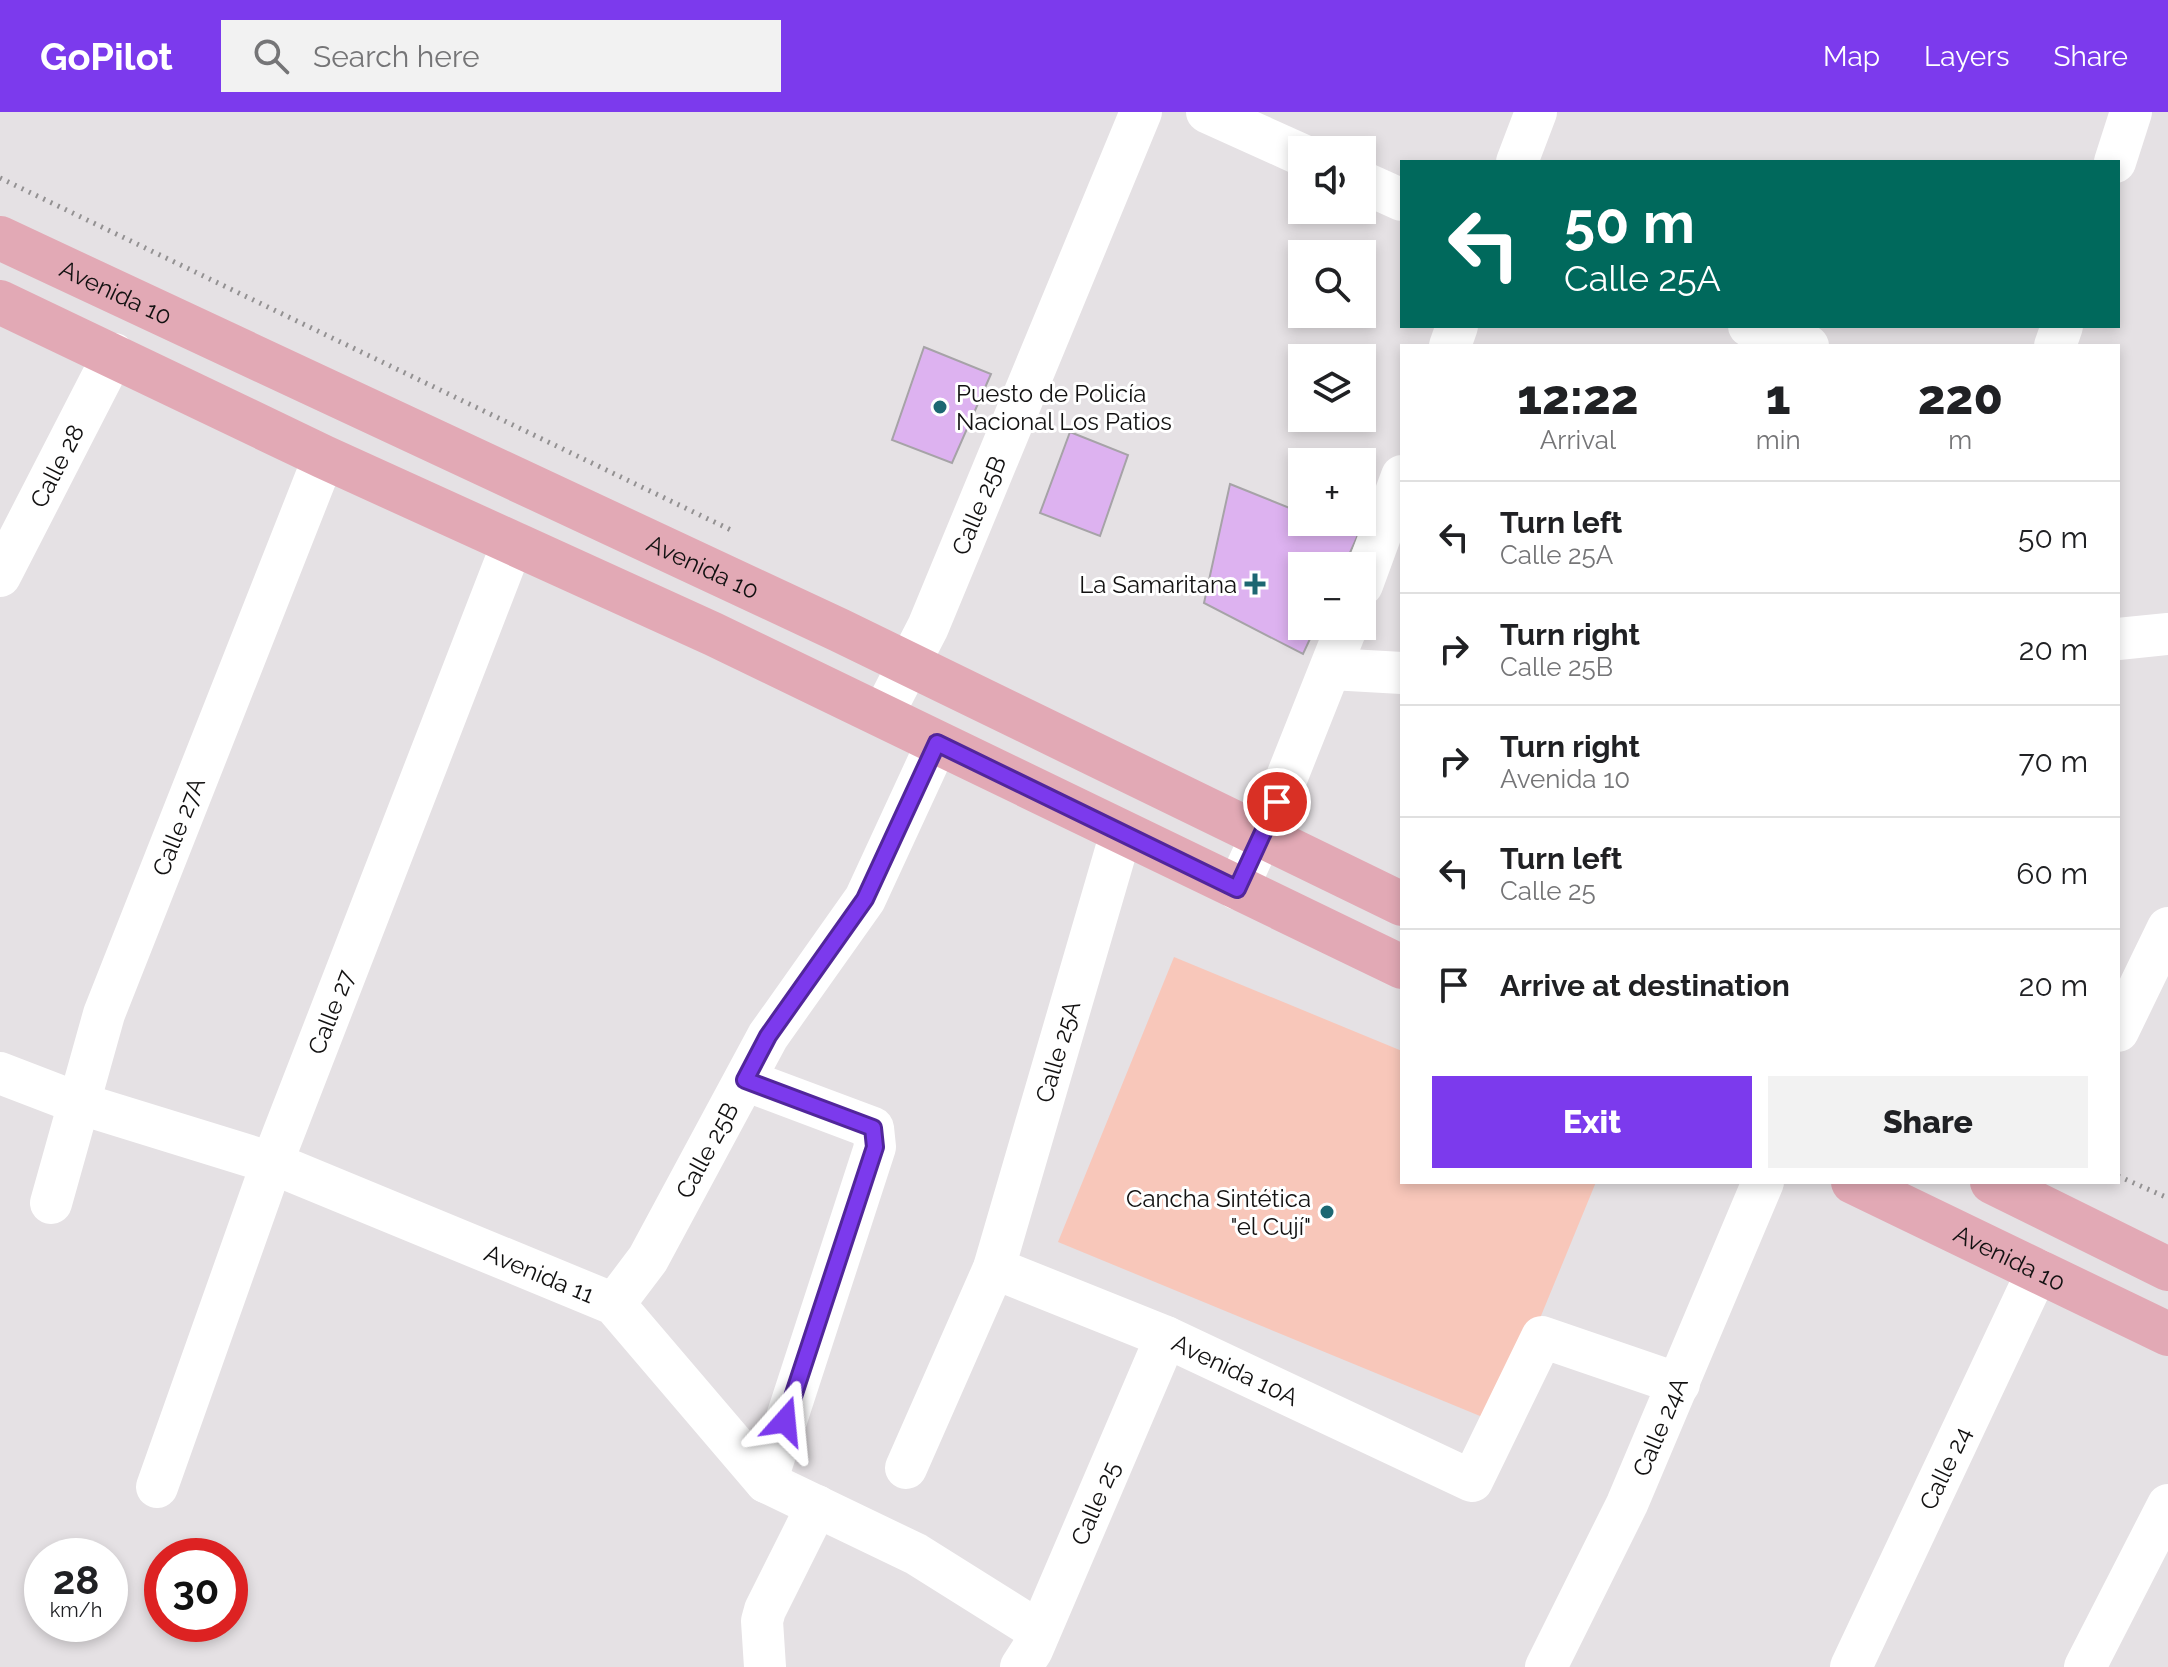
<!DOCTYPE html>
<html lang="en">
<head>
<meta charset="utf-8">
<style>
  :root { --surface:#fff; --page:#f2f2f2; --text:#202124; --muted:#757577; --line:#e0e0e0; --accent:#7c3aed }
  body { margin:0; font-family:Raleway,sans-serif; background:var(--page); color:var(--text); height:100vh; display:flex; flex-direction:column; font-size:30px; white-space:nowrap }
  * { box-sizing:border-box; margin:0 }
  p { font-size:26px; color:var(--muted) }
  .icon { flex:none; width:44px; height:44px; fill:none; stroke:currentColor; stroke-width:2; stroke-linecap:round; stroke-linejoin:round }
  .map { position:relative; flex:1; overflow:hidden }
  .details { position:absolute; left:1400px; top:232px; width:720px; height:840px; display:flex; flex-direction:column; background:var(--surface); border-radius:0px; box-shadow:0 4px 12px #0003 }
  .details>* { flex:none }
  .guide { position:absolute; left:1400px; top:48px; width:720px; height:168px; border-radius:0px; box-shadow:0 4px 12px #0003; background:#00695c; color:#fff; overflow:hidden }
  .buttons { position:absolute; left:1288px; top:24px; display:grid; gap:16px }
  .buttons a { display:grid; place-items:center; width:88px; height:88px; border-radius:0px; background:var(--surface); box-shadow:0 4px 12px #0003; font-size:40px }
  .speed { position:absolute; left:24px; top:1426px; display:flex; gap:16px; font-size:40px; font-weight:700; text-align:center }
  .speed>* { display:grid; place-content:center; width:104px; height:104px; border-radius:50%; background:var(--surface); box-shadow:0 4px 12px #0003; line-height:1 }
  .speed small { font-size:20px; font-weight:400 }
  .speed .limit { border:12px solid #d22; background:#fff; color:#111 }
  .pin { position:absolute; display:grid; place-items:center; width:68px; height:68px; color:#fff; margin:-34px; border:4px solid #fff; border-radius:50%; box-shadow:0 2px 8px #0007 }
  .me { position:absolute; width:88px; margin:-44px; rotate:18deg; stroke-linejoin:round; filter:drop-shadow(0 0 6px #0008) }
  .turn { display:flex; align-items:center; gap:28px; height:168px; padding:0 32px; font-size:36px }
  .turn .icon { width:104px; height:104px; stroke-width:2.5 }
  .turn b { display:block; font-size:56px; line-height:68px }
  .eta { display:flex; justify-content:space-evenly; align-items:center; height:136px; text-align:center }
  .eta b { font-size:48px; font-weight:800; line-height:56px }
  .action { display:flex; gap:16px; margin-top:auto; padding:16px 32px }
  .action a { flex:1; height:92px; border-radius:0px; background:var(--accent); color:#fff; font-size:32px; font-weight:800; line-height:92px; text-align:center }
  .action a+a { background:var(--page); color:var(--text) }
  ul { padding:0; list-style:none }
  li { display:flex; align-items:center; gap:24px; height:112px; padding:0 32px; border-top:2px solid var(--line) }
  li div { flex:1 }
  li b { display:block; font-size:30px }
  li em { font-style:normal }
  header { display:flex; align-items:center; gap:48px; box-sizing:border-box; height:112px; padding:0 40px; background:var(--accent); color:#fff }
  header strong { font-size:38px }
  nav { display:flex; gap:44px; margin-inline-start:auto; font-size:28px }
  .search { width:560px; height:72px; background:var(--page); display:flex; align-items:center; gap:20px; box-sizing:border-box; padding:0 28px; border-radius:0px; color:var(--muted); font-size:30px }
  .map>svg:first-child { display:block }
</style>
</head>
<body>
<header>
<strong>GoPilot</strong>
<div class="search"><svg class="icon" aria-label="search" viewBox="0 0 24 24"><circle cx="10" cy="10" r="6"/><path d="M15 15l6 6"/></svg>Search here</div>
<nav><a>Map</a><a>Layers</a><a>Share</a></nav>
</header>
<div class="map">
<svg width="2168" height="1555" viewBox="0 0 2168 1555">
  <rect width="100%" height="100%" fill="#e5e1e4"/>
  <polygon fill="#f8c7ba" points="1174,845 1402,939 1402,1070 1596,1070 1497,1311 1058,1130"/>
  <g fill="#ddb2f0" stroke="#a6a3a7" stroke-width="2">
    <polygon points="924,235 991,262 952,351 892,328"/>
    <polygon points="1070,320 1128,343 1100,424 1040,401"/>
    <polygon points="1230,372 1302,401 1302,410 1325,410 1358,423 1344,454 1302,454 1302,514 1316,514 1303,542 1204,491"/>
  </g>
  <g fill="none" stroke-linecap="round" stroke-linejoin="round">
    <g stroke="#939192" stroke-width="5" stroke-dasharray="2 6" stroke-linecap="butt">
      <polyline points="0,66 731,418"/>
      <polyline points="2118,1064 2168,1086"/>
    </g>
    <g stroke="#fff" stroke-width="42">
      <polyline points="1207,0 1302,43"/>
      <polyline points="1517,50 1536,0"/>
      <polyline points="2115,50 2131,0"/>
      <polyline points="1362,70 1402,88"/>
      <polyline points="1749,214 1808,234"/>
      <polyline points="1450,234 1457,214"/>
      <polyline points="2055,234 2062,214"/>
      <path id="s1" d="M0,464L114,242"/>
      <polyline points="1362,473 1402,364"/>
      <polyline points="2118,527 2168,522"/>
      <polyline points="1331,557 1402,561"/>
      <path id="s2" d="M882,604L928,515L1141,0"/>
      <polyline points="1237,777 1277,690 1347,514"/>
      <polyline points="2118,919 2168,816"/>
      <path id="s3" d="M0,961L78,991L272,1051L614,1192L766,1370L916,1442L1037,1518"/>
      <polyline points="745,968 873,1016 875,1035 766,1370"/>
      <path id="s4" d="M51,1091L104,902L324,345"/>
      <path id="s5" d="M994,1156L1166,1225L1472,1369L1542,1225L1679,1272"/>
      <path id="s6" d="M614,1192L648,1147L768,924L865,787L937,631"/>
      <path id="s7" d="M906,1356L994,1156L1121,721"/>
      <path id="s8" d="M157,1375L272,1051L513,430"/>
      <polyline points="765,1555 762,1509 765,1498 817,1394"/>
      <path id="s9" d="M1021,1555L1032,1538L1166,1225"/>
      <path id="s10" d="M1546,1555L1627,1392L1763,1070"/>
      <path id="s11" d="M1851,1555L2038,1158"/>
      <polyline points="2085,1555 2168,1393"/>
    </g>
    <g stroke="#e2a9b5" stroke-width="44">
      <path id="s12" d="M0,126L839,518L1402,792"/>
      <polyline points="0,190 324,345 713,522 1402,855"/>
      <path id="s13" d="M1853,1070L2168,1222"/>
      <polyline points="1992,1070 2168,1157"/>
    </g>
  </g>
  <g fill="none" stroke-linecap="round" stroke-linejoin="round">
    <g stroke="#51269a" stroke-width="20">
      <polyline id="route" points="785,1309 875,1035 873,1016 745,968 768,924 865,787 937,631 1237,777 1277,690"/>
    </g>
    <use href="#route" stroke="#7c3aed" stroke-width="14"/>
  </g>
  <g fill="#1d6772" stroke="#fff" stroke-width="3">
    <circle cx="940" cy="295" r="8"/>
    <path d="M1251 460h8v8h8v8h-8v8h-8v-8h-8v-8h8z"/>
    <circle cx="1327" cy="1100" r="8"/>
  </g>
  <g text-anchor="middle" dominant-baseline="central" stroke-width="6" stroke-linejoin="round" paint-order="stroke">
    <g font-size="24" fill="#121111" stroke="#fff">
      <text stroke="none"><textPath href="#s12" startOffset="128">Avenida 10</textPath></text>
      <text stroke="none"><textPath href="#s1" startOffset="124">Calle 28</textPath></text>
      <text stroke="none"><textPath href="#s2" startOffset="232">Calle 25B</textPath></text>
      <text stroke="none"><textPath href="#s12" startOffset="776">Avenida 10</textPath></text>
      <text stroke="none"><textPath href="#s4" startOffset="398">Calle 27A</textPath></text>
      <text stroke="none"><textPath href="#s8" startOffset="506">Calle 27</textPath></text>
      <text stroke="none"><textPath href="#s7" startOffset="444">Calle 25A</textPath></text>
      <text stroke="none"><textPath href="#s6" startOffset="180">Calle 25B</textPath></text>
      <text stroke="none"><textPath href="#s13" startOffset="174">Avenida 10</textPath></text>
      <text stroke="none"><textPath href="#s3" startOffset="576">Avenida 11</textPath></text>
      <text stroke="none"><textPath href="#s5" startOffset="262">Avenida 10A</textPath></text>
      <text stroke="none"><textPath href="#s10" startOffset="266">Calle 24A</textPath></text>
      <text stroke="none"><textPath href="#s11" startOffset="220">Calle 24</textPath></text>
      <text stroke="none"><textPath href="#s9" startOffset="180">Calle 25</textPath></text>
    </g>
    <g font-size="24" fill="#121111" stroke="#fff" text-anchor="end">
      <text x="956" y="281" text-anchor="start">Puesto de Policía<tspan x="956" dy="28">Nacional Los Patios</tspan></text>
      <text x="1237" y="472">La Samaritana</text>
      <text x="1311" y="1086">Cancha Sintética<tspan x="1311" dy="28">"el Cují"</tspan></text>
    </g>
  </g>
</svg>
<div class="buttons">
<a><svg class="icon" aria-label="sound" viewBox="0 0 24 24"><path d="M4 9h4l5-4v14l-5-4H4zM17 9q2 3 0 6"/></svg></a>
<a><svg class="icon" aria-label="search" viewBox="0 0 24 24"><circle cx="10" cy="10" r="6"/><path d="M15 15l6 6"/></svg></a>
<a><svg class="icon" aria-label="layers" viewBox="0 0 24 24"><path d="M12 4l9 5-9 5-9-5zM3 14l9 5 9-5"/></svg></a>
<a>+</a>
<a>−</a>
</div>
<div class="speed"><div>28<small>km/h</small></div><div class="limit">30</div></div>
<div class="pin" style="left:1277px;top:690px;background:#d93025"><svg class="icon" aria-label="arrive" viewBox="0 0 24 24"><path d="M6 21V4h12l-3 4 3 4H6"/></svg></div>
<svg class="me" style="left:785px;top:1309px" viewBox="-20 -20 40 40"><path d="M0-17L14 15 0 8-14 15z" fill="#7c3aed" stroke="#fff" stroke-width="4"/></svg>
<div class="guide">
<div class="turn"><svg class="icon" aria-label="left" viewBox="0 0 24 24"><path d="M17 20v-9H6M10 6l-5 5 5 5"/></svg><div><b>50 m</b>Calle 25A</div></div>
</div>
<section class="details">
<div class="eta">
<div><b>12:22</b><p>Arrival</p></div>
<div><b>1</b><p>min</p></div>
<div><b>220</b><p>m</p></div>
</div>
<ul>
<li><svg class="icon" aria-label="left" viewBox="0 0 24 24"><path d="M17 20v-9H6M10 6l-5 5 5 5"/></svg><div><b>Turn left</b><p>Calle 25A</p></div><em>50 m</em></li>
<li><svg class="icon" aria-label="right" viewBox="0 0 24 24"><path d="M7 20v-9h11M14 6l5 5-5 5"/></svg><div><b>Turn right</b><p>Calle 25B</p></div><em>20 m</em></li>
<li><svg class="icon" aria-label="right" viewBox="0 0 24 24"><path d="M7 20v-9h11M14 6l5 5-5 5"/></svg><div><b>Turn right</b><p>Avenida 10</p></div><em>70 m</em></li>
<li><svg class="icon" aria-label="left" viewBox="0 0 24 24"><path d="M17 20v-9H6M10 6l-5 5 5 5"/></svg><div><b>Turn left</b><p>Calle 25</p></div><em>60 m</em></li>
<li><svg class="icon" aria-label="arrive" viewBox="0 0 24 24"><path d="M6 21V4h12l-3 4 3 4H6"/></svg><div><b>Arrive at destination</b></div><em>20 m</em></li>
</ul>
<div class="action"><a>Exit</a><a>Share</a></div>
</section>
</div>
</body>
</html>
